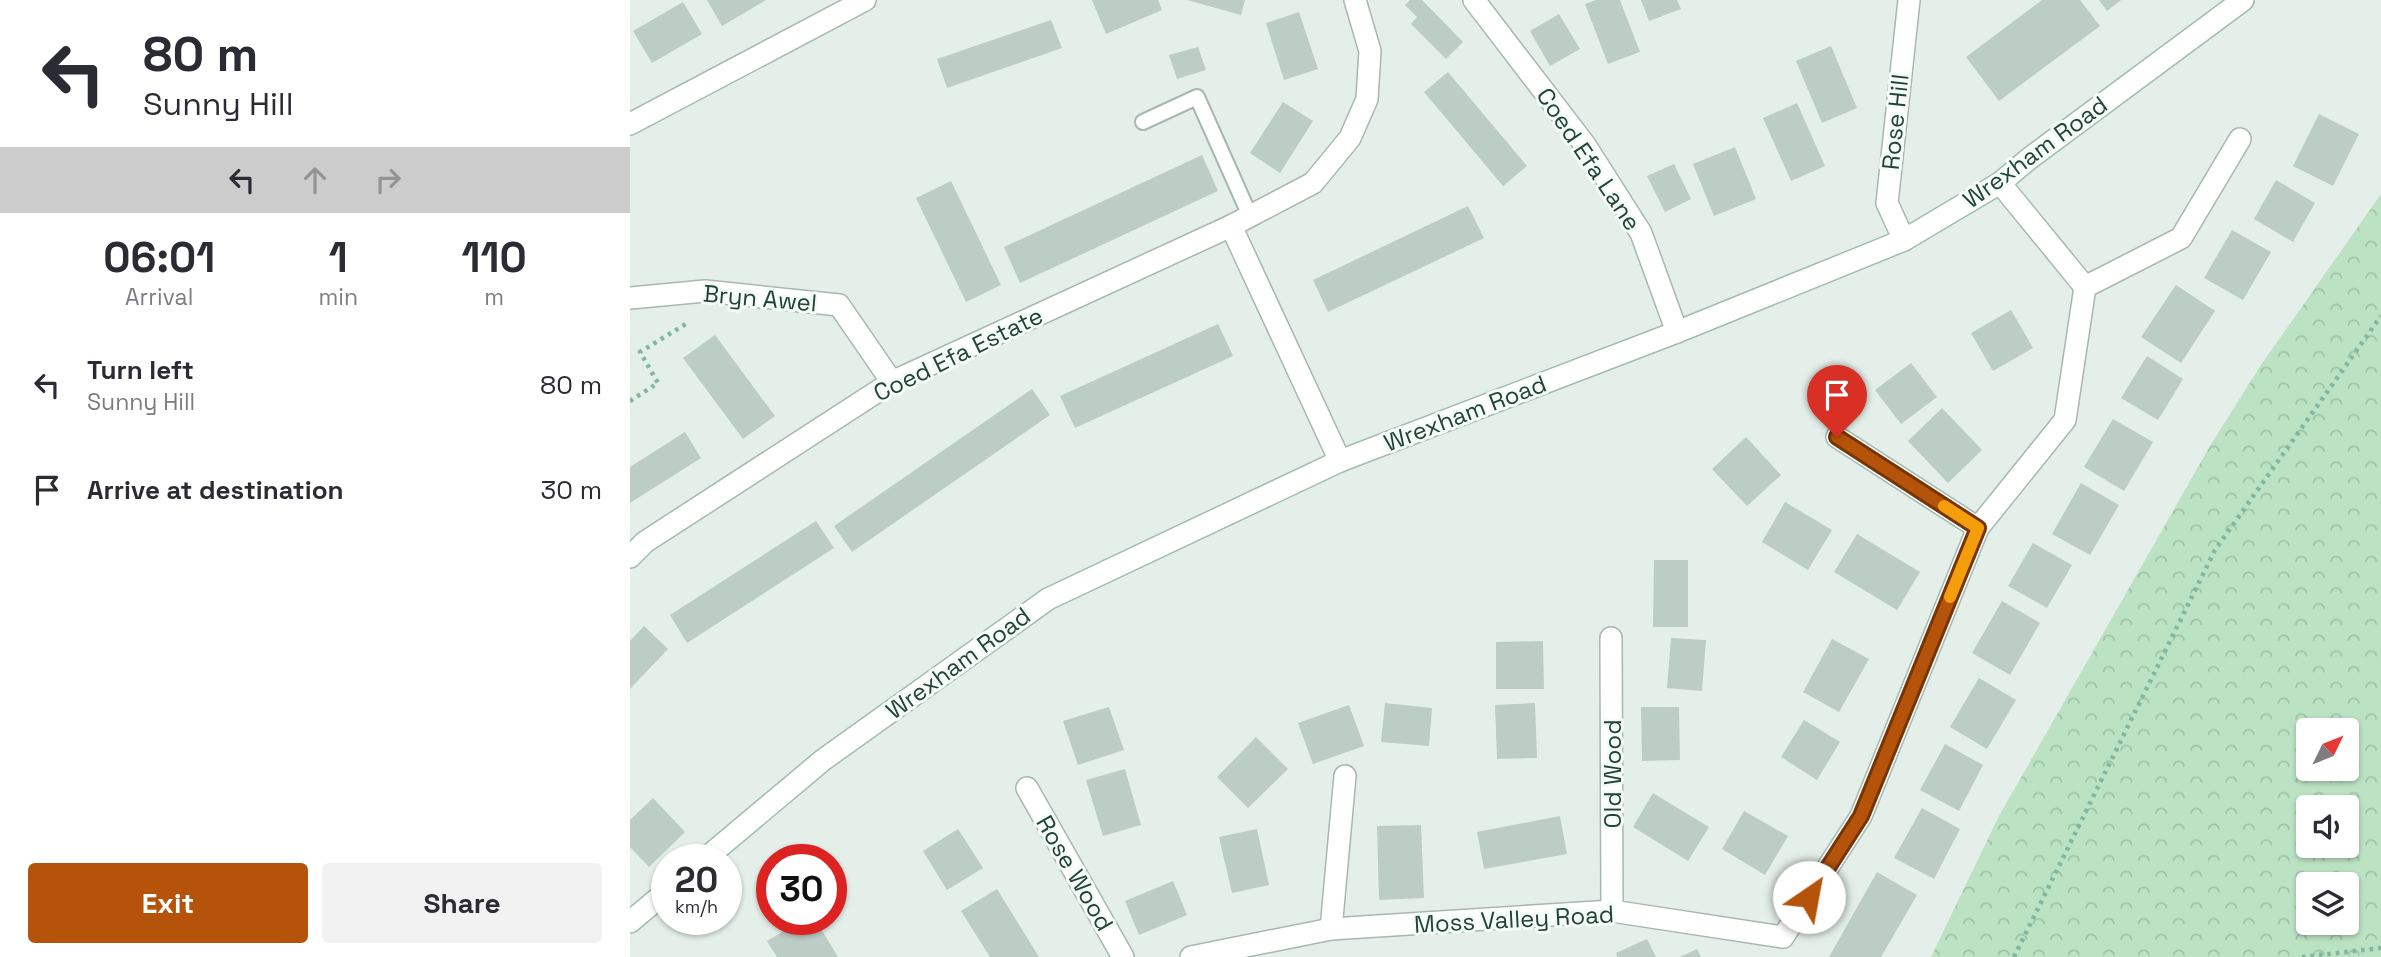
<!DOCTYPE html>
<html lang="en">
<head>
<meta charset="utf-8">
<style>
  :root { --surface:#fff; --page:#f2f2f3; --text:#2b2b33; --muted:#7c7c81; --accent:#b45309 }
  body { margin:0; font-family:"Space Grotesk",sans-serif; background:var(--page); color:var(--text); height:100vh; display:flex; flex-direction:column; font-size:26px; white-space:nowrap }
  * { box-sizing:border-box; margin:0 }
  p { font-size:23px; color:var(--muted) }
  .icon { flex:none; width:38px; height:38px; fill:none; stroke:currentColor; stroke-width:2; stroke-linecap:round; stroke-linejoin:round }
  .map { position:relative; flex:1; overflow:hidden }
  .side { display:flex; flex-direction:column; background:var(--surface); width:630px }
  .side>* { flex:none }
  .guide { background:#fff; color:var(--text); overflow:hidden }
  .needle { width:46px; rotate:47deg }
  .fabs { position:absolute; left:1666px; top:718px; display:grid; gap:14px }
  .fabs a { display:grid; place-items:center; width:63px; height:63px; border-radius:7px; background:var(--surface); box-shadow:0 2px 5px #0004; font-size:35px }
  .speed { position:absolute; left:21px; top:844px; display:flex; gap:14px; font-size:35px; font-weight:700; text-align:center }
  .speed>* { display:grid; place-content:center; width:91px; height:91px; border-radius:50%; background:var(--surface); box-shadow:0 2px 5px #0004; line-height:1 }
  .speed small { font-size:18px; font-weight:400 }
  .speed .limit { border:10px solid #d22; background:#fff; color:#111 }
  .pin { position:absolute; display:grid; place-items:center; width:60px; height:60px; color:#fff; margin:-72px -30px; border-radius:50% 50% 50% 0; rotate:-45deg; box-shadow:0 0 7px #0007 }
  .pin .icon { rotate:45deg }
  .me { position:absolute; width:77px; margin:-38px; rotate:33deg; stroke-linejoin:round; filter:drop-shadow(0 0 5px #0008) }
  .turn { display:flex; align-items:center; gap:24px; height:147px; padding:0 28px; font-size:32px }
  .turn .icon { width:91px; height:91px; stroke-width:2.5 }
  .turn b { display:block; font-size:49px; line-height:60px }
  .lanes { display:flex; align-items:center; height:66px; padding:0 28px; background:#0003; justify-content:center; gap:35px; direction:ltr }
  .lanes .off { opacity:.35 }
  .eta { display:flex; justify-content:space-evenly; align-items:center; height:119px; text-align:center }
  .eta b { font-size:42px; font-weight:800; line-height:49px }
  .action { display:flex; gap:14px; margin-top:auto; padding:14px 28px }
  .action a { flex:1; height:80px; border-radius:7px; background:var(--accent); color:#fff; font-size:28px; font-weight:800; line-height:80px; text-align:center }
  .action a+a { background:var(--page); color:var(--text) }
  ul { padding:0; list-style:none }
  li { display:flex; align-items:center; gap:21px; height:105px; padding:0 28px }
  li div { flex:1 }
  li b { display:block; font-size:26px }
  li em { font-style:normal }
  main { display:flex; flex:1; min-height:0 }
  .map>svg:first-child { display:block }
</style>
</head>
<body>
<main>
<section class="side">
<div class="guide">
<div class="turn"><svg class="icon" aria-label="left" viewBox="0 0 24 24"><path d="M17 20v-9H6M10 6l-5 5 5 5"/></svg><div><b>80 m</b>Sunny Hill</div></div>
<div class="lanes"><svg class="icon" aria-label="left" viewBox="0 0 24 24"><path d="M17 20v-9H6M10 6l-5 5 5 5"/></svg><svg class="icon off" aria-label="ahead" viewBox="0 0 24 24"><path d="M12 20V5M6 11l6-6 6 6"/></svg><svg class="icon off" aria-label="right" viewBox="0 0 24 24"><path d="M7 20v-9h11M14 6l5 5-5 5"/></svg></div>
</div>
<div class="eta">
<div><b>06:01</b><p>Arrival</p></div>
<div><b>1</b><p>min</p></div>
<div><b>110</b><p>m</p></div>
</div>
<ul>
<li><svg class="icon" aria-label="left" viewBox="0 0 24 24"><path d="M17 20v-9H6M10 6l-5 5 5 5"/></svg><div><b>Turn left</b><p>Sunny Hill</p></div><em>80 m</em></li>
<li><svg class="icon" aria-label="arrive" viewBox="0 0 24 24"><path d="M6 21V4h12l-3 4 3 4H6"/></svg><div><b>Arrive at destination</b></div><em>30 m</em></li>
</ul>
<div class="action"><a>Exit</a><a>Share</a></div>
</section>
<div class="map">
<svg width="1751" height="957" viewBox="0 0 1751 957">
  <defs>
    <pattern id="forest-crowns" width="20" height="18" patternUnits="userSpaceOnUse" patternTransform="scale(1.75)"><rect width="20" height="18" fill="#bbe2c2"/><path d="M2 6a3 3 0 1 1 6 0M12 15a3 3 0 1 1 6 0" fill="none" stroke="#a0c3a7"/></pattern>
  </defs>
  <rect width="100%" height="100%" fill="#e4efe9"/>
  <path fill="url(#forest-crowns)" fill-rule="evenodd" d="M1751,194V957H1301L1369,816L1580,446L1631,365ZM1678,730H1717V768H1678ZM1678,807H1717V845H1678ZM1678,884H1717V922H1678Z"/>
  <g fill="#bccdc5">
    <polygon points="77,0 136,0 92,26"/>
    <polygon points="462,0 528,0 532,10 476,34"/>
    <polygon points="557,0 615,0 611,15"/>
    <polygon points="780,0 792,0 833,42 816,59 781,24 787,17 775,5"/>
    <polygon points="966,0 990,0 1010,52 978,64 955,4"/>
    <polygon points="1011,0 1047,0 1051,9 1019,21"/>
    <polygon points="1412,0 1450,0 1470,26 1369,101 1336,57"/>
    <polygon points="1469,0 1491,0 1477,11"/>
    <polygon points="53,2 72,34 22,63 3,31"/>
    <polygon points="669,12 688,69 654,80 636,23"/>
    <polygon points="929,14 950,49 920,66 900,31"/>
    <polygon points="421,20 432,48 317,88 307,59"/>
    <polygon points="1201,46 1227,108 1192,123 1166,61"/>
    <polygon points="568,47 576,70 547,79 539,55"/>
    <polygon points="818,72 897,166 873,186 794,92"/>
    <polygon points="653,102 683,121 650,173 620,153"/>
    <polygon points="1167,103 1195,166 1161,181 1133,118"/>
    <polygon points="1689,114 1729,134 1703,186 1663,166"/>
    <polygon points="1105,147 1126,199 1084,216 1063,164"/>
    <polygon points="572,155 588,191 390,283 374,247"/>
    <polygon points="1044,164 1061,199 1035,212 1017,176"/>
    <polygon points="1646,180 1685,203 1663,242 1624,219"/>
    <polygon points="321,181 371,285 336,302 286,198"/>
    <polygon points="838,206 854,238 698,312 683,280"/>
    <polygon points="1602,230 1641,252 1613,300 1574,278"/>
    <polygon points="1546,285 1585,311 1551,363 1511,337"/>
    <polygon points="1381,310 1403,348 1363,371 1341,333"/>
    <polygon points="588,324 603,356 445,428 430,396"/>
    <polygon points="85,335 145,416 113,439 53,358"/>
    <polygon points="1517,356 1553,379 1528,420 1491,398"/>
    <polygon points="1281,363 1307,397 1271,424 1245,390"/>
    <polygon points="402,389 420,415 222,552 204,526"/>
    <polygon points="1312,408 1352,450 1318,483 1278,441"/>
    <polygon points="1483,419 1523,442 1494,491 1454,467"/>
    <polygon points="55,432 71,458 0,503 0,467"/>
    <polygon points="1116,437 1151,475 1117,506 1082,469"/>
    <polygon points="1451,483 1489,505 1460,555 1422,534"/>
    <polygon points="1155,502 1202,530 1178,570 1132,542"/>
    <polygon points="186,521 204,548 57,643 40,615"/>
    <polygon points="1227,534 1290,572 1267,610 1204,572"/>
    <polygon points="1403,543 1442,565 1417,608 1378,586"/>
    <polygon points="1024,560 1058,560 1058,627 1023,627"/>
    <polygon points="1372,601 1410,623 1380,675 1342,653"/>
    <polygon points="14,626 38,649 0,689 0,641"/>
    <polygon points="1041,638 1076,640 1072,691 1037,688"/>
    <polygon points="1202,639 1239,659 1209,712 1173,692"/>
    <polygon points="913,641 914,689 866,689 866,642"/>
    <polygon points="1349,678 1386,700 1357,749 1320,727"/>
    <polygon points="755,703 802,708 799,746 751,742"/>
    <polygon points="905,703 907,758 867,759 865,705"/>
    <polygon points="719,705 734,746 683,764 668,723"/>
    <polygon points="479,707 494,750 448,765 433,721"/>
    <polygon points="1011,707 1049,707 1050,760 1012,761"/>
    <polygon points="1174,720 1210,742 1187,780 1151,757"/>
    <polygon points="626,737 658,769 618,808 587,777"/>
    <polygon points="1315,744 1353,765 1329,811 1290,790"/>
    <polygon points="495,769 511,825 473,836 456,780"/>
    <polygon points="1023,793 1079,827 1058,861 1003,827"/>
    <polygon points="23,798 55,832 19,867 0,847 0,820"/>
    <polygon points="1292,808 1330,829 1304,879 1264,858"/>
    <polygon points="1114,811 1158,836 1135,875 1092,849"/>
    <polygon points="930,816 937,854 854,869 847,832"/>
    <polygon points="791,825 794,898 749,900 747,826"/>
    <polygon points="328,829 353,868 317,890 293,851"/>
    <polygon points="627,829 639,885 602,893 589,837"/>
    <polygon points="1247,872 1287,895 1251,957 1199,957"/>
    <polygon points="543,881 557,915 509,935 495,901"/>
    <polygon points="367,889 409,957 360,957 331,911"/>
    <polygon points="174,919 185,919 208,957 147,957 137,941"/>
    <polygon points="1017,939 1026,957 987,957 986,953"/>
    <polygon points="1067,949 1071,957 1050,957"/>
  </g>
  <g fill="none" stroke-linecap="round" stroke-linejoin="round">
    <g stroke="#a6b8b0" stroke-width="18">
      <polyline id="service" points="513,122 567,97 620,216"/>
    </g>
    <g stroke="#a6b8b0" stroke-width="24">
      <g id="minor">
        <polyline points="844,0 955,145 1011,233 1047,332"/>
        <polyline points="0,124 235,0"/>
        <polyline points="1370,183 1455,287 1551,238 1610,139"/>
        <polyline points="601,226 710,461"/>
        <polyline points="1274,240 1257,203 1279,0"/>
        <polyline points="0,298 75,291 209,305 262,382"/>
        <polyline points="1207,437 1348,528"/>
        <polyline points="0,557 15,542 262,382 601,226 683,183 720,138 737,99 740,51 725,0"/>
        <polyline points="981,638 982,911"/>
        <polyline points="397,788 493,957"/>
        <polyline points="701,929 715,776"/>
        <polyline points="561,957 701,929 982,911 1153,937 1231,816 1348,528 1435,420 1455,287"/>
      </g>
    </g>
    <g stroke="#a1bcb0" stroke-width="24">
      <g id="secondary">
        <polyline points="75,859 193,760 418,599 710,461 1047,332 1274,240 1370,183 1400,158 1613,0"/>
        <polyline points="0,922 37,891"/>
      </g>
    </g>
    <g stroke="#81b6a1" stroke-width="4.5" stroke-dasharray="3.5 5" stroke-linecap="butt">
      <polyline points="0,401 28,383 10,352 59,322"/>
      <polyline points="1384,957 1585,550 1751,316"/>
      <polyline points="1672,957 1751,948"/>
    </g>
    <use href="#service" stroke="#fff" stroke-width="14"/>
    <use href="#minor" stroke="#fff" stroke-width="21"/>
    <use href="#secondary" stroke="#fff" stroke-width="21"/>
  </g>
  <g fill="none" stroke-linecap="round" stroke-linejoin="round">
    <g stroke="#753606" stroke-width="18">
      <polyline id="route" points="1179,897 1231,816 1348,528 1207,437"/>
    </g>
    <use href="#route" stroke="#b45309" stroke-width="12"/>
    <polyline stroke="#f59e0b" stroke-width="12" points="1314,506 1348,528 1320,597"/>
  </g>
  <g text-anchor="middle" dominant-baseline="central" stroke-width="6" stroke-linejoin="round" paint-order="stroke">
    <g font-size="24" fill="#214437" stroke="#f5fbf8">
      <text transform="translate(1265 122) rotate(-84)">Rose Hill</text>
      <text transform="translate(1405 152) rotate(-36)">Wrexham Road</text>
      <text transform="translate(959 159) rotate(56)">Coed Efa Lane</text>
      <text transform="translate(130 298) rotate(5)">Bryn Awel</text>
      <text transform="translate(328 354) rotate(-26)">Coed Efa Estate</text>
      <text transform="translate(835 413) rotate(-21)">Wrexham Road</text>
      <text transform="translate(328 663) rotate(-36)">Wrexham Road</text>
      <text transform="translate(982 774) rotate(-90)">Old Wood</text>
      <text transform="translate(445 873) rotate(60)">Rose Wood</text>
      <text transform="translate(884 919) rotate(-3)">Moss Valley Road</text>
    </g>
  </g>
</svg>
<div class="fabs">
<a><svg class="needle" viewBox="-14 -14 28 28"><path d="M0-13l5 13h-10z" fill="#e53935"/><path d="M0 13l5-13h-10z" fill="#7c7c81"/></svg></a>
<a><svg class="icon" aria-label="sound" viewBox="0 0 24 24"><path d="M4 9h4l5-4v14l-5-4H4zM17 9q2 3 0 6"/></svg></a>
<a><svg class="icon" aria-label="layers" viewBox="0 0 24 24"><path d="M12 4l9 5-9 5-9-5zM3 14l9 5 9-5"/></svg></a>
</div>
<div class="speed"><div>20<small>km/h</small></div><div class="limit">30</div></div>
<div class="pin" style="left:1207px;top:437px;background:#d93025"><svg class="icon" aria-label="arrive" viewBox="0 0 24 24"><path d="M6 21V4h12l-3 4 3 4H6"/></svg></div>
<svg class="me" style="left:1179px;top:897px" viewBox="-20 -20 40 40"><circle r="19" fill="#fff"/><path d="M0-13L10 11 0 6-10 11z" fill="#b45309"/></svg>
</div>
</main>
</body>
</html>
